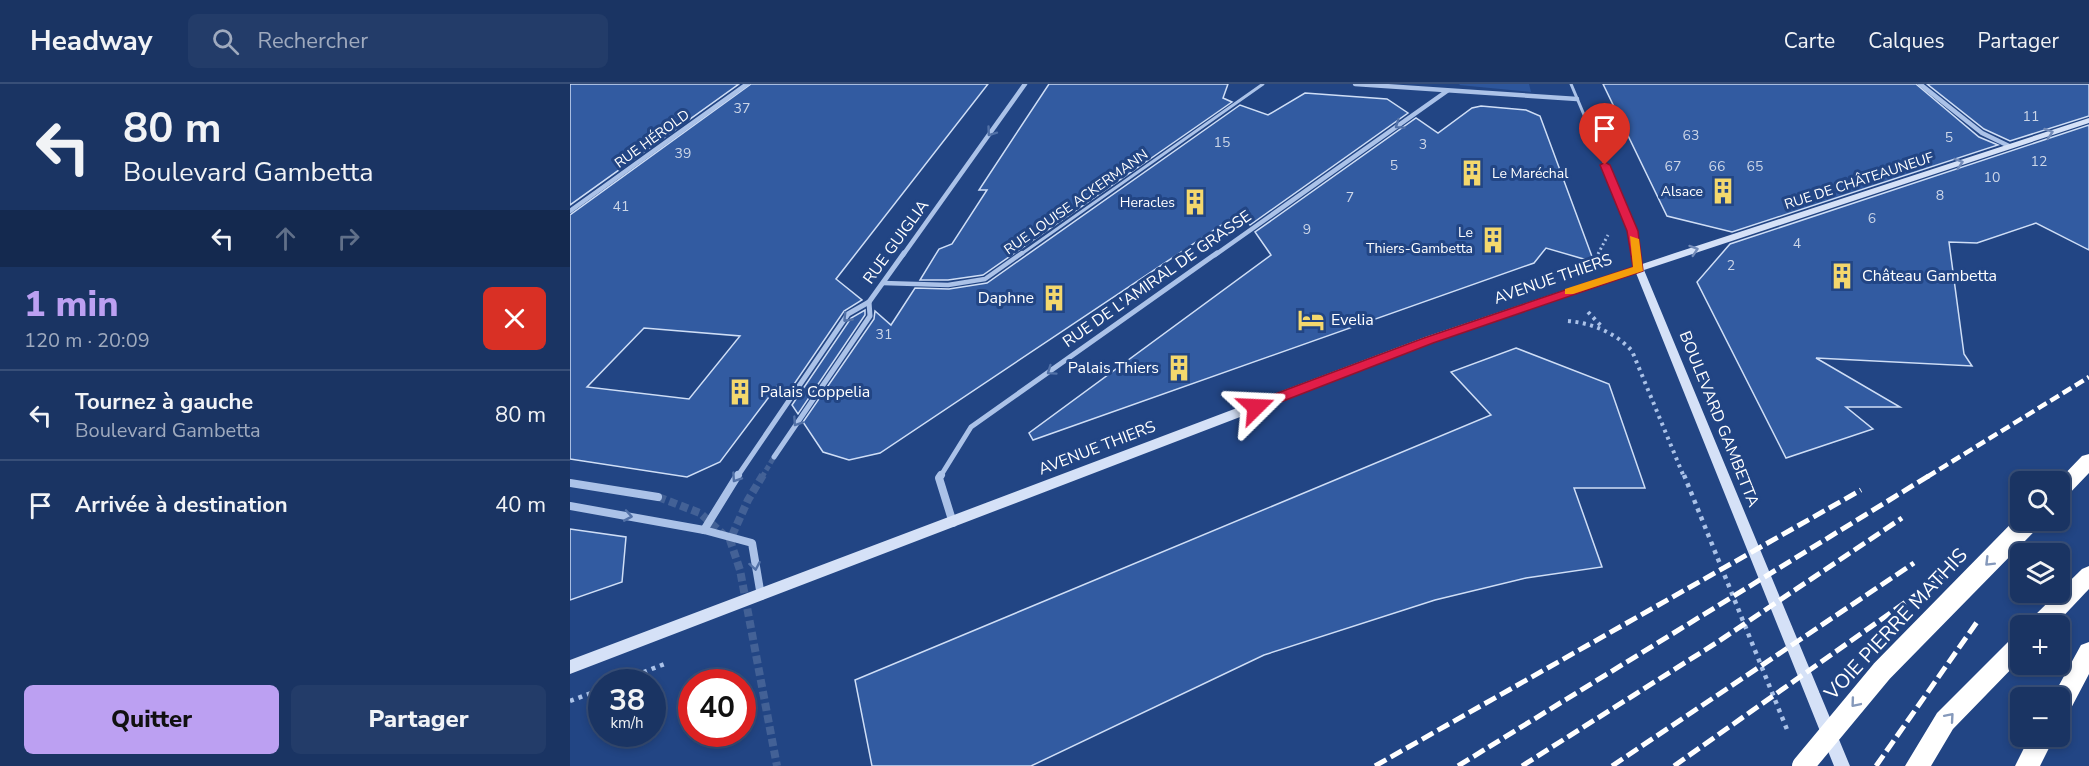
<!DOCTYPE html>
<html lang="fr">
<head>
<meta charset="utf-8">
<style>
  :root { --surface:#1a3463; --page:#233c69; --text:#f1f3f6; --muted:#9faabe; --line:#384f78; --accent:#bca0f2 }
  body { margin:0; font-family:"Nunito Sans",sans-serif; background:var(--page); color:var(--text); height:100vh; display:flex; flex-direction:column; font-size:22px; white-space:nowrap }
  * { box-sizing:border-box; margin:0 }
  p { font-size:20px; color:var(--muted) }
  .icon { flex:none; width:33px; height:33px; fill:none; stroke:currentColor; stroke-width:2; stroke-linecap:round; stroke-linejoin:round }
  .map { position:relative; flex:1; overflow:hidden }
  .drawer { display:flex; flex-direction:column; background:var(--surface); width:570px }
  .drawer>* { flex:none }
  .top-card { background:#1a3463; color:var(--text); overflow:hidden }
  .controls { position:absolute; left:1440px; top:387px; display:grid; gap:12px }
  .controls a { display:grid; place-items:center; width:60px; height:60px; border-radius:9px; background:var(--surface); box-shadow:0 3px 9px #0003,0 0 0 2px var(--line); font-size:30px }
  .speed { position:absolute; left:18px; top:585px; display:flex; gap:12px; font-size:30px; font-weight:700; text-align:center }
  .speed>* { display:grid; place-content:center; width:78px; height:78px; border-radius:50%; background:var(--surface); box-shadow:0 3px 9px #0003,0 0 0 2px var(--line); line-height:1 }
  .speed small { font-size:15px; font-weight:400 }
  .speed .limit { border:9px solid #d22; background:#fff; color:#111 }
  .pin { position:absolute; display:grid; place-items:center; width:51px; height:51px; color:#fff; margin:-62px -26px; border-radius:50% 50% 50% 0; rotate:-45deg; box-shadow:0 0 6px #0007 }
  .pin .icon { rotate:45deg }
  .me { position:absolute; width:66px; margin:-33px; rotate:69deg; stroke-linejoin:round; filter:drop-shadow(0 0 4px #0008) }
  .turn { display:flex; align-items:center; gap:21px; height:126px; padding:0 24px; font-size:27px }
  .turn .icon { width:78px; height:78px; stroke-width:2.5 }
  .turn b { display:block; font-size:42px; line-height:51px }
  .lanes { display:flex; align-items:center; height:57px; padding:0 24px; background:#0003; justify-content:center; gap:30px; direction:ltr }
  .lanes .off { opacity:.35 }
  .round { display:grid; place-items:center; flex:none; width:63px; height:63px; border-radius:9px; background:var(--page) }
  .overview { display:flex; align-items:center; justify-content:space-between; height:102px; padding:0 24px }
  h1 { font-size:36px; font-weight:800; line-height:45px; color:var(--accent) }
  .primary-button { display:flex; gap:12px; margin-top:auto; padding:12px 24px }
  .primary-button a { flex:1; height:69px; border-radius:9px; background:var(--accent); color:#111; font-size:24px; font-weight:800; line-height:69px; text-align:center }
  .primary-button a+a { background:var(--page); color:var(--text) }
  ul { padding:0; list-style:none }
  li { display:flex; align-items:center; gap:18px; height:90px; padding:0 24px; border-top:2px solid var(--line) }
  li div { flex:1 }
  li b { display:block; font-size:22px }
  li em { font-style:normal }
  header { display:flex; align-items:center; gap:36px; box-sizing:border-box; height:84px; padding:0 30px; background:var(--surface); border-bottom:2px solid var(--line) }
  header strong { font-size:28px }
  nav { display:flex; gap:33px; margin-inline-start:auto; font-size:21px }
  .search { width:420px; height:54px; background:var(--page); display:flex; align-items:center; gap:15px; box-sizing:border-box; padding:0 21px; border-radius:9px; color:var(--muted); font-size:22px }
  main { display:flex; flex:1; min-height:0 }
  .map>svg:first-child { display:block }
</style>
</head>
<body>
<header>
<strong>Headway</strong>
<div class="search"><svg class="icon" aria-label="search" viewBox="0 0 24 24"><circle cx="10" cy="10" r="6"/><path d="M15 15l6 6"/></svg>Rechercher</div>
<nav><a>Carte</a><a>Calques</a><a>Partager</a></nav>
</header>
<main>
<section class="drawer">
<div class="top-card">
<div class="turn"><svg class="icon" aria-label="left" viewBox="0 0 24 24"><path d="M17 20v-9H6M10 6l-5 5 5 5"/></svg><div><b>80 m</b>Boulevard Gambetta</div></div>
<div class="lanes"><svg class="icon" aria-label="left" viewBox="0 0 24 24"><path d="M17 20v-9H6M10 6l-5 5 5 5"/></svg><svg class="icon off" aria-label="ahead" viewBox="0 0 24 24"><path d="M12 20V5M6 11l6-6 6 6"/></svg><svg class="icon off" aria-label="right" viewBox="0 0 24 24"><path d="M7 20v-9h11M14 6l5 5-5 5"/></svg></div>
</div>
<div class="overview"><div><h1>1 min</h1><p>120 m · 20:09</p></div><a class="round" style="background:#d93025;color:#fff"><svg class="icon" aria-label="close" viewBox="0 0 24 24"><path d="M6 6l12 12M18 6L6 18"/></svg></a></div>
<ul>
<li><svg class="icon" aria-label="left" viewBox="0 0 24 24"><path d="M17 20v-9H6M10 6l-5 5 5 5"/></svg><div><b>Tournez à gauche</b><p>Boulevard Gambetta</p></div><em>80 m</em></li>
<li><svg class="icon" aria-label="arrive" viewBox="0 0 24 24"><path d="M6 21V4h12l-3 4 3 4H6"/></svg><div><b>Arrivée à destination</b></div><em>40 m</em></li>
</ul>
<div class="primary-button"><a>Quitter</a><a>Partager</a></div>
</section>
<div class="map">
<svg width="1519" height="682" viewBox="0 0 1519 682">
  <rect width="100%" height="100%" fill="#224584"/>
  <polygon fill="#2d569c" points="959,0 961,8 889,1 890,0"/>
  <g fill="#325ba1" stroke="#cfdef6" stroke-width="1.5" fill-rule="evenodd">
    <polygon points="0,0 169,0 0,121"/>
    <path d="M181,0H418L266,195L292,216L274,227L216,312L208,301L150,378L117,393L0,375V131ZM74,244L170,252L119,315L17,303Z"/>
    <polygon points="479,0 658,0 653,14 662,18 413,191 378,196 350,196 369,165 382,160 417,106 409,106"/>
    <polygon points="1033,0 1346,0 1409,53 1428,61 1162,148 1097,132"/>
    <polygon points="1357,0 1519,0 1519,32 1440,57 1414,45"/>
    <polygon points="735,9 817,15 838,29 680,141 671,128 310,369 279,376 253,368 233,338 304,235 305,227 321,241 345,204 379,205 417,199 670,21 698,31"/>
    <polygon points="911,22 956,26 970,32 1024,178 976,164 964,179 463,356 459,349 701,171 685,148 846,34 868,49 902,24"/>
    <polygon points="1519,41 1519,166 1466,139 1407,159 1379,158 1394,270 1402,282 1246,274 1330,323 1276,323 1303,345 1216,374 1127,198 1160,160"/>
    <polygon points="295,226 295,231 228,330 222,321 281,234"/>
    <polygon points="946,264 1039,300 1075,404 1004,404 1032,483 956,494 865,516 694,571 461,682 302,682 285,596 921,331 881,288"/>
    <polygon points="0,445 56,453 52,498 0,516"/>
  </g>
  <g fill="none" stroke-linecap="round" stroke-linejoin="round">
    <polyline stroke="#436196" stroke-width="5" stroke-dasharray="5 3" stroke-linecap="butt" points="192,393 204,373"/>
    <g stroke="#436196" stroke-width="8" stroke-dasharray="8 4" stroke-linecap="butt">
      <polyline points="193,391 178,416 160,456 170,486 207,682"/>
      <polyline points="88,413 130,429 154,451"/>
    </g>
    <polyline stroke="#abc2e8" stroke-width="3" stroke-dasharray="2 3" stroke-linecap="butt" points="1028,170 1038,151"/>
    <g stroke="#abc2e8" stroke-width="4" stroke-dasharray="3 4.5" stroke-linecap="butt">
      <polyline points="1018,228 1033,244"/>
      <path d="M998,237C1022,239 1046,249 1062,267L1114,393"/>
    </g>
    <g stroke="#abc2e8" stroke-width="4.5" stroke-dasharray="4 5" stroke-linecap="butt">
      <polyline points="1114,391 1218,648"/>
      <polyline points="48,598 97,579"/>
      <polyline points="0,617 32,605"/>
    </g>
    <g stroke="#abc2e8" stroke-width="3">
      <polyline points="1001,0 1063,147 1067,171"/>
      <polyline points="450,171 693,0"/>
    </g>
    <g stroke="#abc2e8" stroke-width="4.5">
      <polyline points="1067,169 1069,185"/>
      <polyline points="313,199 378,201 415,195 452,169"/>
    </g>
    <g stroke="#abc2e8" stroke-width="4.5">
      <polyline points="785,0 1007,15"/>
      <polyline points="1350,0 1412,49 1439,62"/>
      <polyline points="0,127 177,0"/>
      <polyline points="333,171 455,0"/>
      <polyline points="645,171 877,7"/>
    </g>
    <g stroke="#abc2e8" stroke-width="5">
      <polyline points="204,373 300,232 299,218"/>
      <polyline points="167,393 278,230 299,218 334,169"/>
      <polyline points="370,393 401,343 647,169"/>
    </g>
    <g stroke="#abc2e8" stroke-width="8">
      <polyline points="371,391 369,394 383,439"/>
      <polyline points="0,399 88,413"/>
      <polyline points="0,422 134,446 182,459 191,512"/>
      <polyline points="134,446 168,391"/>
    </g>
    <polygon fill="#d5e1f7" fill-rule="evenodd" points="1519,34 1519,39 1074,186 1280,682 1264,682 1066,189 863,259 0,590 0,576 855,253 1105,169"/>
    <g fill="#fff" fill-rule="evenodd">
      <polygon points="1519,370 1519,389 1497,412 1490,414 1490,398 1487,398 1512,372"/>
      <polygon points="1519,482 1519,505 1484,542 1458,542 1461,535 1512,485"/>
      <polygon points="1450,551 1450,576 1383,645 1361,682 1335,682 1367,629 1442,554"/>
      <polygon points="1519,558 1519,590 1498,630 1490,633 1490,614 1482,614 1511,561"/>
      <polygon points="1460,652 1485,652 1470,682 1445,682"/>
    </g>
    <polyline stroke="#fff" stroke-width="4.5" stroke-dasharray="10 4.5" stroke-linecap="butt" points="1357,393 1519,293"/>
    <g stroke="#fff" stroke-width="5" stroke-dasharray="13 5" stroke-linecap="butt">
      <polyline points="805,682 1291,406"/>
      <polyline points="888,682 1360,391"/>
      <polyline points="952,682 1146,559 1332,434"/>
      <polyline points="1042,682 1344,479"/>
      <polyline points="1104,682 1374,491"/>
      <polyline points="1306,682 1407,538"/>
    </g>
    <polyline stroke="#fff" stroke-width="22" points="1233,682 1312,587 1460,436"/>
  </g>
  <defs><path id="oneway-chevron" d="M-2-3.5L2.5 0L-2 3.5" fill="none" stroke-width="1.6" stroke-linecap="round" stroke-linejoin="round" transform="scale(1.5)"/></defs>
  <g stroke="#5271a7">
    <use href="#oneway-chevron" transform="translate(829 41) rotate(145)"/>
    <use href="#oneway-chevron" transform="translate(421 48) rotate(126)"/>
    <use href="#oneway-chevron" transform="translate(277 234) rotate(134)"/>
    <use href="#oneway-chevron" transform="translate(481 287) rotate(145)"/>
    <use href="#oneway-chevron" transform="translate(227 338) rotate(124)"/>
    <use href="#oneway-chevron" transform="translate(166 394) rotate(124)"/>
    <use href="#oneway-chevron" transform="translate(58 432) rotate(10)"/>
    <use href="#oneway-chevron" transform="translate(185 482) rotate(80)"/>
  </g>
  <g stroke="#738bb8">
    <use href="#oneway-chevron" transform="translate(1479 49) rotate(-18)"/>
    <use href="#oneway-chevron" transform="translate(1389 79) rotate(-18)"/>
    <use href="#oneway-chevron" transform="translate(1124 166) rotate(-18)"/>
  </g>
  <g stroke="#8599bb">
    <use href="#oneway-chevron" transform="translate(1419 478) rotate(135)"/>
    <use href="#oneway-chevron" transform="translate(1285 619) rotate(130)"/>
    <use href="#oneway-chevron" transform="translate(1380 633) rotate(-49)"/>
  </g>
  <polygon fill="#e11d48" stroke="#92132f" stroke-width="1.5" points="1035,78 1040,81 1068,147 1073,187 863,259 690,326 681,326 681,319 854,254 1063,183 1057,147 1030,81"/>
  <polygon fill="#f59e0b" points="1060,152 1069,155 1073,187 1003,210 995,210 995,205 1063,183"/>
  <defs>
    <g id="building-bare" transform="scale(2.07)"><path d="M-4-6H4V6H1V3H-1V6H-4ZM-2.5-4.3h1.7v1.8h-1.7ZM.8-4.3h1.7v1.8H.8ZM-2.5-1h1.7V.8h-1.7ZM.8-1h1.7V.8H.8Z" fill="#f4d86d" stroke="#224584" stroke-width="2.5" paint-order="stroke"/></g>
    <g id="hotel-bare" transform="scale(2.07)"><path d="M-6-4.5h1.5V1H6V5H4.5V3h-9V5H-6ZM-4 0a1.8 1.8 0 1 1 3.6 0ZM.5 0V-2.5h3Q6-2.5 6 0Z" fill="#f4d86d" stroke="#224584" stroke-width="2.5" paint-order="stroke"/></g>
  </defs>
  <g fill-rule="evenodd">
    <use href="#building-bare" x="902" y="89"/>
    <use href="#building-bare" x="1153" y="107"/>
    <use href="#building-bare" x="625" y="118"/>
    <use href="#building-bare" x="923" y="156"/>
    <use href="#building-bare" x="1272" y="192"/>
    <use href="#building-bare" x="484" y="214"/>
    <use href="#hotel-bare" x="741" y="236"/>
    <use href="#building-bare" x="609" y="284"/>
    <use href="#building-bare" x="170" y="308"/>
  </g>
  <g text-anchor="middle" dominant-baseline="central" stroke-width="6" stroke-linejoin="round" paint-order="stroke">
    <g font-size="14" fill="#ccd6e8">
      <text x="172" y="24">37</text>
      <text x="1461" y="32">11</text>
      <text x="1121" y="51">63</text>
      <text x="1379" y="53">5</text>
      <text x="652" y="58">15</text>
      <text x="853" y="60">3</text>
      <text x="113" y="69">39</text>
      <text x="1469" y="77">12</text>
      <text x="824" y="81">5</text>
      <text x="1103" y="82">67</text>
      <text x="1147" y="82">66</text>
      <text x="1185" y="82">65</text>
      <text x="1422" y="93">10</text>
      <text x="1370" y="111">8</text>
      <text x="780" y="113">7</text>
      <text x="51" y="122">41</text>
      <text x="1302" y="134">6</text>
      <text x="737" y="145">9</text>
      <text x="1227" y="159">4</text>
      <text x="1161" y="181">2</text>
      <text x="314" y="250">31</text>
    </g>
    <g font-size="14" fill="#fff" stroke="#224584">
      <text transform="translate(82 55) rotate(-36)">RUE HÉROLD</text>
      <text transform="translate(1289 97) rotate(-18)">RUE DE CHÂTEAUNEUF</text>
      <text transform="translate(506 118) rotate(-35)">RUE LOUISE ACKERMANN</text>
    </g>
    <g font-size="14" fill="#fff" stroke="#224584" text-anchor="end">
      <text x="922" y="89" text-anchor="start">Le Maréchal</text>
      <text x="1133" y="107">Alsace</text>
      <text x="605" y="118">Heracles</text>
      <text x="903" y="148">Le<tspan x="903" dy="16">Thiers-Gambetta</tspan></text>
    </g>
    <g font-size="16" fill="#fff" stroke="#224584">
      <text transform="translate(326 158) rotate(-54)">RUE GUIGLIA</text>
      <text transform="translate(587 195) rotate(-35)">RUE DE L'AMIRAL DE GRASSE</text>
      <text transform="translate(983 195) rotate(-19)">AVENUE THIERS</text>
      <text transform="translate(1149 335) rotate(68)">BOULEVARD GAMBETTA</text>
      <text transform="translate(527 364) rotate(-21)">AVENUE THIERS</text>
    </g>
    <g font-size="16" fill="#fff" stroke="#224584" text-anchor="start">
      <text x="1292" y="192">Château Gambetta</text>
      <text x="464" y="214" text-anchor="end">Daphne</text>
      <text x="761" y="236">Evelia</text>
      <text x="589" y="284" text-anchor="end">Palais Thiers</text>
      <text x="190" y="308">Palais Coppelia</text>
    </g>
    <g font-size="20" fill="#fff" stroke="#224584">
      <text transform="translate(1326 540) rotate(-47)">VOIE PIERRE MATHIS</text>
    </g>
  </g>
</svg>
<div class="controls">
<a><svg class="icon" aria-label="search" viewBox="0 0 24 24"><circle cx="10" cy="10" r="6"/><path d="M15 15l6 6"/></svg></a>
<a><svg class="icon" aria-label="layers" viewBox="0 0 24 24"><path d="M12 4l9 5-9 5-9-5zM3 14l9 5 9-5"/></svg></a>
<a>+</a>
<a>−</a>
</div>
<div class="speed"><div>38<small>km/h</small></div><div class="limit">40</div></div>
<div class="pin" style="left:1035px;top:81px;background:#d93025"><svg class="icon" aria-label="arrive" viewBox="0 0 24 24"><path d="M6 21V4h12l-3 4 3 4H6"/></svg></div>
<svg class="me" style="left:686px;top:323px" viewBox="-20 -20 40 40"><path d="M0-17L14 15 0 8-14 15z" fill="#e11d48" stroke="#fff" stroke-width="4"/></svg>
</div>
</main>
</body>
</html>
